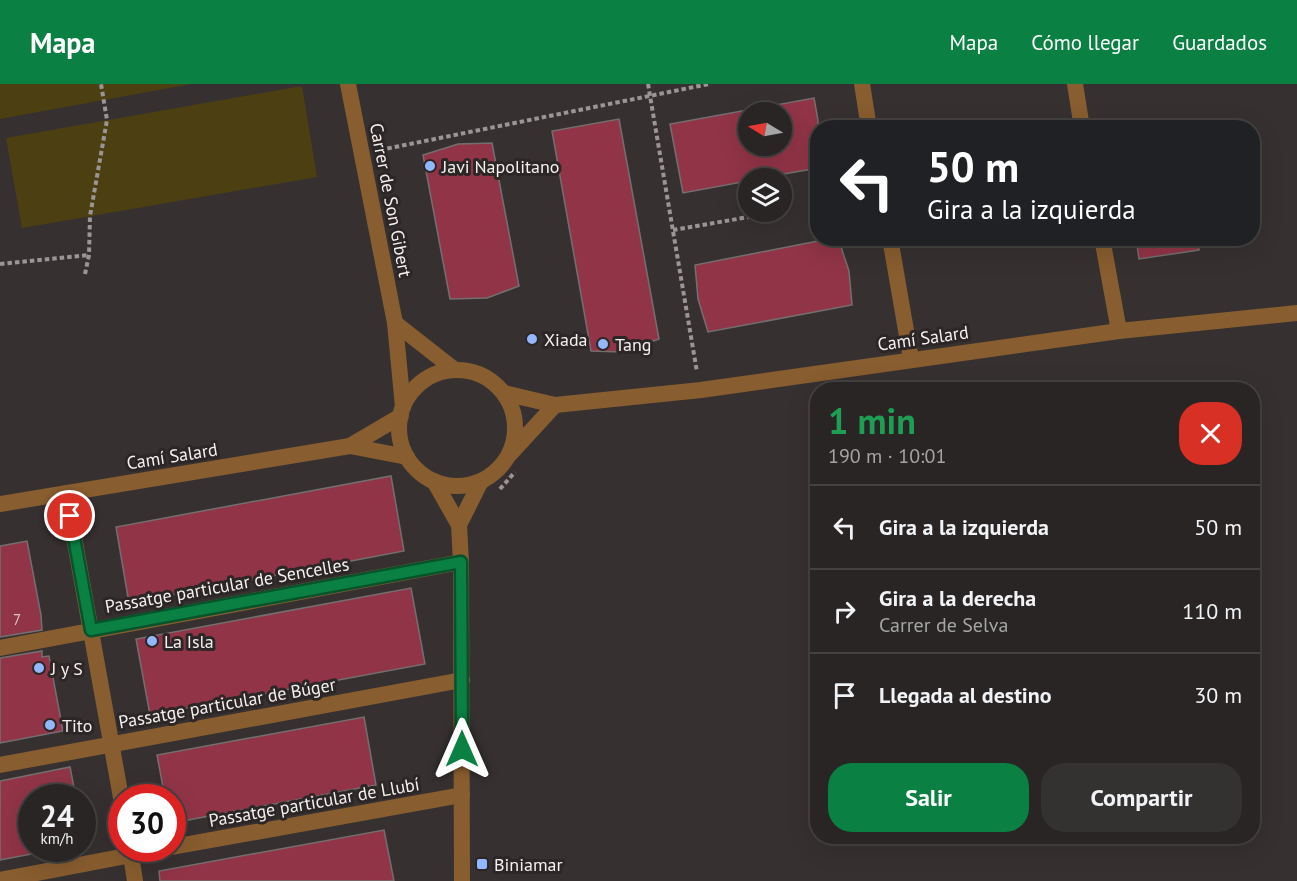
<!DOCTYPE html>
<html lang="es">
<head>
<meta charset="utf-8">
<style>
  :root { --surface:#282524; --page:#343131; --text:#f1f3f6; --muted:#a5a5a6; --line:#444241; --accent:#0b8043 }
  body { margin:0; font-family:"PT Sans",sans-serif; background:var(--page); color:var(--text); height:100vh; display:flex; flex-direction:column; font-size:22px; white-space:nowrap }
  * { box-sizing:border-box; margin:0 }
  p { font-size:20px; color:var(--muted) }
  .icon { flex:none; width:33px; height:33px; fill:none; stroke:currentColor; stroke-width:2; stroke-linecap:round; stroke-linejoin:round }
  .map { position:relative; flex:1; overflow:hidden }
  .side { position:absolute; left:810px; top:298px; width:450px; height:462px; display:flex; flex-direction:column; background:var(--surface); border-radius:24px; box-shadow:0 6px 24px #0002,0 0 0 2px var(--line) }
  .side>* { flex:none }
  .top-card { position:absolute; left:810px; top:36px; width:450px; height:126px; border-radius:24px; box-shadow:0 6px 24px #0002,0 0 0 2px var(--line); background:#202124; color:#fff; overflow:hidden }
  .needle { width:39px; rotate:280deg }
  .controls { position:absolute; left:738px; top:18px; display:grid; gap:12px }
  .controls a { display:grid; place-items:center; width:54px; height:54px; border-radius:50%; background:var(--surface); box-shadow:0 6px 24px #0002,0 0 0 2px var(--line); font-size:30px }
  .speed { position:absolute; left:18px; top:700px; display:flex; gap:12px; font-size:30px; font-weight:700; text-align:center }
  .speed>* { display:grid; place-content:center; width:78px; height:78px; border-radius:50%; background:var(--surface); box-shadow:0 6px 24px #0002,0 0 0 2px var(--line); line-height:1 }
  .speed small { font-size:15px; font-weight:400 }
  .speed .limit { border:9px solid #d22; background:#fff; color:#111 }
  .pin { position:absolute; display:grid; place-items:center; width:51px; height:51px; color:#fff; margin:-26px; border:3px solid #fff; border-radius:50%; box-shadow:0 2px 6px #0007 }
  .me { position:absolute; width:66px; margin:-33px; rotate:0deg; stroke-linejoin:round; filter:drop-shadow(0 0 4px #0008) }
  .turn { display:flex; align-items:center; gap:21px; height:126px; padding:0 18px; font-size:27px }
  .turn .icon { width:78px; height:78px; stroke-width:2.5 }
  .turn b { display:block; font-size:42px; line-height:51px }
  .round { display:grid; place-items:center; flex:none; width:63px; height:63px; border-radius:24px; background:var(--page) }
  .summary { display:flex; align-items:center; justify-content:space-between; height:102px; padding:0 18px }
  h1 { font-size:36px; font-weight:700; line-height:45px; color:#1e9e55 }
  .primary-button { display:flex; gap:12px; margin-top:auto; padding:12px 18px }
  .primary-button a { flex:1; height:69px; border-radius:24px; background:var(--accent); color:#fff; font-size:24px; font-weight:700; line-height:69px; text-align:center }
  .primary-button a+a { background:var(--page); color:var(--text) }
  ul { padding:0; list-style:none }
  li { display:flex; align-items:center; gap:18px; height:84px; padding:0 18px; border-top:2px solid var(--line) }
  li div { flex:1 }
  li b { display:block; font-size:22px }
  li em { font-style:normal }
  header { display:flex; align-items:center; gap:36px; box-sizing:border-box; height:84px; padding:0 30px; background:var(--accent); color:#fff }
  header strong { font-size:28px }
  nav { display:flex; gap:33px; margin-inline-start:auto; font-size:21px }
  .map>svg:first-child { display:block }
</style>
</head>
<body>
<header>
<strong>Mapa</strong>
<nav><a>Mapa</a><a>Cómo llegar</a><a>Guardados</a></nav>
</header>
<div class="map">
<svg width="1297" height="797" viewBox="0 0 1297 797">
  <rect width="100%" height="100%" fill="#363130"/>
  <g fill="#4c3f12">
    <polygon points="0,0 191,0 0,35"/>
    <polygon points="302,2 317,93 22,144 6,54"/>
  </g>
  <g fill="#913447" stroke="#746f6f" stroke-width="1.5" fill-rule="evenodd">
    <path d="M814,14L818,36V84L760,94H748V97L683,109L670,40ZM748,28H782V62H748Z"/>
    <polygon points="619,35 659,255 622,268 591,267 552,47"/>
    <polygon points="492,59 519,202 487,214 450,215 423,71 458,60"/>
    <polygon points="833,154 840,154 842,166 849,187 852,221 708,248 698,215 695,181"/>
    <polygon points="1136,154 1198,154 1199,166 1139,175"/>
    <polygon points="391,392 404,467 129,519 116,443"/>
    <polygon points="27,457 41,531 42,546 0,553 0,462"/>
    <polygon points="411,504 425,580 150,631 136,555"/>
    <polygon points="42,567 42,573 49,572 63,647 0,659 0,574"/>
    <polygon points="364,633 376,701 172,739 172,714 165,714 157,671"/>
    <polygon points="70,683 76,714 32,714 32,770 0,776 0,697"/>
    <polygon points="384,746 394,797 160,797 159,787"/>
  </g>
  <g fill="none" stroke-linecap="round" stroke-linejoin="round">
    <g stroke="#9a9695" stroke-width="4" stroke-dasharray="4.5 3" stroke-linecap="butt">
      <polyline points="648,0 697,288"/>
      <polyline points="380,66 709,0"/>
      <polyline points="782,127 789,126"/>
      <polyline points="673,146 778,128"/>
      <polyline points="0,180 89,171"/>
      <polyline points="85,190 89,171 90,132 107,36 101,0"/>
      <polyline points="500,405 515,388"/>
    </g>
    <g stroke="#885d2f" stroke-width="16">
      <polyline points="348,0 395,239 403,323"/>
      <polyline points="862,0 869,44"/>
      <polyline points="1075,0 1082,44"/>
      <polyline points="890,154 911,275"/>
      <polyline points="1102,154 1119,247"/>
      <polyline points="395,239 455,286"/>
      <circle cx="457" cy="344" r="58"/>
      <polyline points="504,309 555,321 701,306 1119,247 1297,229"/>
      <polyline points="350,362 401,332"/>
      <polyline points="510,370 555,321"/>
      <polyline points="434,397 459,441 461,478 462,797"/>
      <polyline points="66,409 122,719"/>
      <polyline points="0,420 350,362 407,373"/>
      <polyline points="459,441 481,397"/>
      <polyline points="0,564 461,478"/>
      <polyline points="0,681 462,596"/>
      <polyline points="172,763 462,711"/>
      <polyline points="130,765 135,797"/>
      <polyline points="0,796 163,765"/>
    </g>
  </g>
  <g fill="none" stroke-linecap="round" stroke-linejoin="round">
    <g stroke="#07532c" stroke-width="15">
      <polyline id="route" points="70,432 91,546 461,478 462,665"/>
    </g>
    <use href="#route" stroke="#0b8043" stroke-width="10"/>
  </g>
  <g fill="#91b8fd" stroke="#2c2726" stroke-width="2">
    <circle cx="430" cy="82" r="6"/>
    <circle cx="532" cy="255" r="6"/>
    <circle cx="603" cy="260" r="6"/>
    <circle cx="152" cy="557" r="6"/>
    <circle cx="39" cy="584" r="6"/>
    <circle cx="50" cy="641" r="6"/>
    <rect x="476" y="774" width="12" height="12" rx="3"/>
  </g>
  <g text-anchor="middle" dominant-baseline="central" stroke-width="6" stroke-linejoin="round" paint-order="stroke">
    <g font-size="15" fill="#dbc2c6">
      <text x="17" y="535">7</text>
    </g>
    <g font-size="18" fill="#f4f1f0" stroke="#2c2726" text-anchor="start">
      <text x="442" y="82">Javi Napolitano</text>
      <text x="544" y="255">Xiada</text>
      <text x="615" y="260">Tang</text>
      <text x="164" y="557">La Isla</text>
      <text x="51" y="584">J y S</text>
      <text x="62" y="641">Tito</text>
      <text x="494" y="780">Biniamar</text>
    </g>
    <g font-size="18" fill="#f4f1f0" stroke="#2c2726">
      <text transform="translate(391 116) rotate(79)">Carrer de Son Gibert</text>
      <text transform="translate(923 254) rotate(-8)">Camí Salard</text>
      <text transform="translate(172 372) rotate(-9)">Camí Salard</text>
      <text transform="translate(227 501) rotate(-10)">Passatge particular de Sencelles</text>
      <text transform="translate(227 619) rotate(-10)">Passatge particular de Búger</text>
      <text transform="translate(314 718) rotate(-10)">Passatge particular de Llubí</text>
    </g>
  </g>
</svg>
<div class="controls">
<a><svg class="needle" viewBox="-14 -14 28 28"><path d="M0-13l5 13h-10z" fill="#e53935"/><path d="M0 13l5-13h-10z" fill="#a5a5a6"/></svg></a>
<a><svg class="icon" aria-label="layers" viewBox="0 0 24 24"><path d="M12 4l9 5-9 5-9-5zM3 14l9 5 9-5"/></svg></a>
</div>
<div class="speed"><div>24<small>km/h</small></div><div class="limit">30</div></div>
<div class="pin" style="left:70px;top:432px;background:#d93025"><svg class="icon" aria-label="arrive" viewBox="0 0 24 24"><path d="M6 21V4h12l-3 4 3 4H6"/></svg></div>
<svg class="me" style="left:462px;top:665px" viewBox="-20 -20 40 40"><path d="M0-17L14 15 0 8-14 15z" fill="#0b8043" stroke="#fff" stroke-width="4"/></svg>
<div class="top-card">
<div class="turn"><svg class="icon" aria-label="left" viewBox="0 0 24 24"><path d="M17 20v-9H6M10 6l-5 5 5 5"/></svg><div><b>50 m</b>Gira a la izquierda</div></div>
</div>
<section class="side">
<div class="summary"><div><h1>1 min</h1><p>190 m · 10:01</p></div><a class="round" style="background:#d93025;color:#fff"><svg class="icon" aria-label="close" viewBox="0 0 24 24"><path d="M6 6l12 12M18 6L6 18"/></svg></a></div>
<ul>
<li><svg class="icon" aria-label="left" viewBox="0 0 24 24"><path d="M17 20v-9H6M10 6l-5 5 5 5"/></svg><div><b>Gira a la izquierda</b></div><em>50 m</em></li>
<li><svg class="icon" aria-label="right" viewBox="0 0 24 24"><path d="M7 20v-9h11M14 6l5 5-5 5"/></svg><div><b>Gira a la derecha</b><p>Carrer de Selva</p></div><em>110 m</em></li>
<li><svg class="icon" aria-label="arrive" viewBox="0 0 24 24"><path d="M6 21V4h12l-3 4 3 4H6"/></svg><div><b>Llegada al destino</b></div><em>30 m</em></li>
</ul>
<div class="primary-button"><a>Salir</a><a>Compartir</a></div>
</section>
</div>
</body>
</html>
